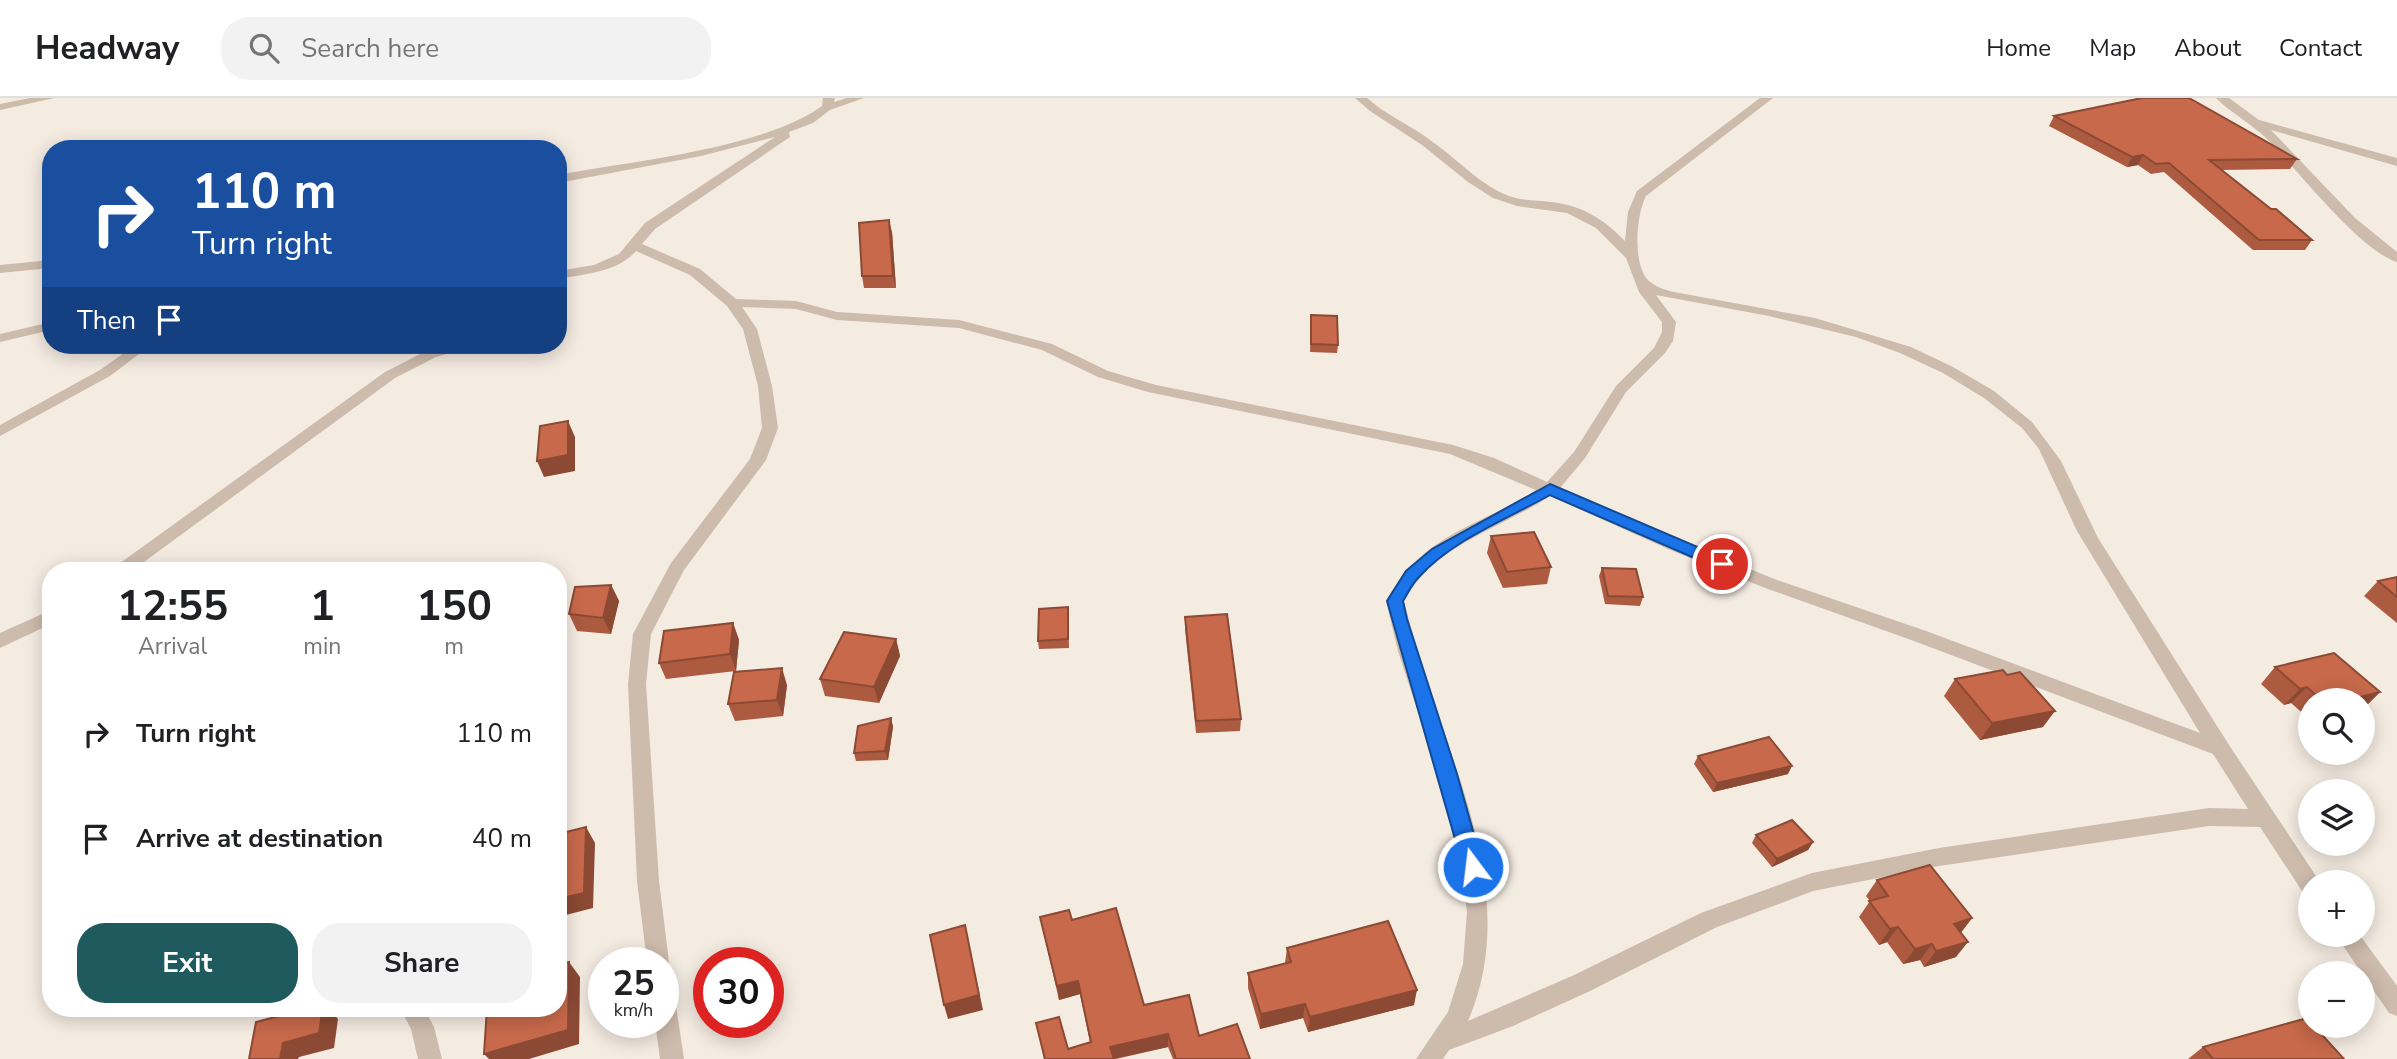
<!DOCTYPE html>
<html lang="en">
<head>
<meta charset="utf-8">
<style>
  :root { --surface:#fff; --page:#f2f2f2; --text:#202124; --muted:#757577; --line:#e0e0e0; --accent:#1f5a5e }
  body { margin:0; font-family:"Nunito Sans",sans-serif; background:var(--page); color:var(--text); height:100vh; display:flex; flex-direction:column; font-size:26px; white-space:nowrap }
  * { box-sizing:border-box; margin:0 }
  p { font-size:23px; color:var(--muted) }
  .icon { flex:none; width:38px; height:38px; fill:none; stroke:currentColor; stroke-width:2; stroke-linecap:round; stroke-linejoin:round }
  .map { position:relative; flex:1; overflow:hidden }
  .side { position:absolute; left:42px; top:464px; width:525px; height:455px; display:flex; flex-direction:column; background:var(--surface); border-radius:28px; box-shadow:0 4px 18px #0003 }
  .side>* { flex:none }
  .hud { position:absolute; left:42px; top:42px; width:525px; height:214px; border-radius:28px; box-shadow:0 4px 18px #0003; background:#1a4fa0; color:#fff; overflow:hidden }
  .controls { position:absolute; left:2298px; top:590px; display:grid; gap:14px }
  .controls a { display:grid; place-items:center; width:77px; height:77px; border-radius:50%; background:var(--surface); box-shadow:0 4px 18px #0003; font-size:35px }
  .speed { position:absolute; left:588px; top:849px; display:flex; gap:14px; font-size:35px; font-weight:700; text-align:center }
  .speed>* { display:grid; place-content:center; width:91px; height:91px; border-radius:50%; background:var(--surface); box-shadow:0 4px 18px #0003; line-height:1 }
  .speed small { font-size:18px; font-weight:400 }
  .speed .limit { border:10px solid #d22; background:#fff; color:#111 }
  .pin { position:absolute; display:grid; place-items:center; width:60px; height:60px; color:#fff; margin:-30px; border:4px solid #fff; border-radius:50%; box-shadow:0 2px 7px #0007 }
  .me { position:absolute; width:77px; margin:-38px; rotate:345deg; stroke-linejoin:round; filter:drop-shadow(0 0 5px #0008) }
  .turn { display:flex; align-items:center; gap:24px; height:147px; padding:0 35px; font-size:32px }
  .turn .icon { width:91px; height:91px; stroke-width:2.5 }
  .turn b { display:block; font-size:49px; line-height:60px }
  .then { display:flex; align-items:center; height:66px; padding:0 35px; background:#0003; gap:14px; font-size:26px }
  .eta { display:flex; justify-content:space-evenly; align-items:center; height:119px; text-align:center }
  .eta b { font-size:42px; font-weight:700; line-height:49px }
  .cta { display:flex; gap:14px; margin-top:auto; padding:14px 35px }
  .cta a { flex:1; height:80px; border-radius:28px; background:var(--accent); color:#fff; font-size:28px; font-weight:700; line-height:80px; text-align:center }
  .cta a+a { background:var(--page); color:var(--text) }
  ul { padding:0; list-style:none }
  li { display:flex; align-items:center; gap:21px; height:105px; padding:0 35px }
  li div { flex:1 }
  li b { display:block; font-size:26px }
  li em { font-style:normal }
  header { display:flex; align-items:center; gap:42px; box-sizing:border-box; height:98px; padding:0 35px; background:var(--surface); border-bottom:2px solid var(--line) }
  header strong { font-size:33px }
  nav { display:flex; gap:38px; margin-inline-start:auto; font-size:24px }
  .search { width:490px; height:63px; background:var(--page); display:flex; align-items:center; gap:18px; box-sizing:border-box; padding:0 24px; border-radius:28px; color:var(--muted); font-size:26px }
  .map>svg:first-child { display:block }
</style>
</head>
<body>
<header>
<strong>Headway</strong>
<div class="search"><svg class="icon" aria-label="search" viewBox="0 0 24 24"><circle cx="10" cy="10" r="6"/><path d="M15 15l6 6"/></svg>Search here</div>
<nav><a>Home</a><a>Map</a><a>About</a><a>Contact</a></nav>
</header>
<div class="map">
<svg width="2397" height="961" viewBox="0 0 2397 961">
  <rect width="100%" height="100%" fill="#f4ebe1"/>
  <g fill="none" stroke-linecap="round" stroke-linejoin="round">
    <g fill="#cdbbac" fill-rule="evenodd">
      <polygon points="30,0 54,0 0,12 0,6"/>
      <path d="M823,0H835L834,4L847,0H864L830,12L813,25L789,34L790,39L655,131L642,146L700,171L736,201L796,203L837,214L959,222L1052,246L1108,273L1156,287L1453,347L1494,360L1547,384L1574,354L1616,288L1654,250L1662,234V224L1639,194L1626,160L1596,130L1567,115L1517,108L1493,100L1468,84L1422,47L1370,13L1355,0H1367C1386,17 1410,27 1430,42C1455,59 1476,83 1504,96C1519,103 1534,102 1551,104C1581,107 1604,121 1625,143L1628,114L1637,93L1760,0H1773L1646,98C1636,117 1632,167 1649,183C1656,189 1665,192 1674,194L1815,220L1911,249L1953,269L1994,293L2032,324L2061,363L2098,440L2231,650L2320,784H2310V795L2302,793L2260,729L2209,728L1939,768L1813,793L1717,829L1588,894L1513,928L1449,952L1443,961H1416L1448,914L1463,866L1467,814L1461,762L1449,709L1398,553L1386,503C1425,434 1475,431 1536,392L1450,356L1148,294L1098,279L1042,252L959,230L837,222L796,211L742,209L757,231L772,288L778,330L766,362L684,472L651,536L646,586L659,783L669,864L663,872V864H647L637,783L628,586L633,536L671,465L750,361L762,330L758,288L743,231L727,208L690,177L636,153C618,174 585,176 558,181V173L594,167L619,156L645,125L775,39L701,58L558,85V77C633,63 762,51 822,8ZM1656,197L1769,218L1856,239L1900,255L1943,275L1984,300L2022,330L2039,351L2077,433L2200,635L1926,533L1777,482L1680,443L1560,390L1585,360L1626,294L1665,255L1673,243L1676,224ZM1550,398L1668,451L1765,490L1914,543L2213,656L2248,711L2209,710L1939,750L1812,775L1701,815L1572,878L1468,923C1514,817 1469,707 1434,606C1422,572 1413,538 1404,503C1435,446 1499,432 1550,398Z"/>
      <path d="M2216,0H2229L2259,22L2397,60V68L2271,32L2355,120L2397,154V164C2360,153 2297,71 2267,41C2252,26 2231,15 2216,0Z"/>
      <polygon points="51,162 51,170 0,175 0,167"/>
      <polygon points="51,224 51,232 0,244 0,236"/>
      <polygon points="135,247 151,247 110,278 0,338 0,327 100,272"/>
      <polygon points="449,247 471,247 469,250 436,259 395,280 133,472 114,472 116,468 385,274 426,253"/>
      <polygon points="51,512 51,526 0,550 0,535"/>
      <polygon points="2335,836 2359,836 2397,888 2397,918 2389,915"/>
      <polygon points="663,890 671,893 675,901 684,961 660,961 655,924 663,924"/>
      <polygon points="400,910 424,910 434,929 442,961 418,961 411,931"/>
    </g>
  </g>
  <g fill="#ac5a40">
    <polygon points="2054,18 2297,61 2290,71 2221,72 2312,142 2305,152 2253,152 2164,74 2151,76 2138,67 2127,69 2049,28"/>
    <polygon points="892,134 896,190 864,190 862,178"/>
    <polygon points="1311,217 1338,247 1337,255 1310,254"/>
    <polygon points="1491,438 1551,469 1547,486 1503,490 1487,455"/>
    <polygon points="1602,470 1643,499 1640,508 1605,506 1599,478"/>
    <polygon points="2397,479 2397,525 2364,498 2378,483"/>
    <polygon points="611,487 619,503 611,536 577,533 569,516"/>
    <polygon points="1068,509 1069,550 1039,551 1038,543"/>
    <polygon points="1185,519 1241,621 1240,633 1196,635 1185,531"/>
    <polygon points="733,525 739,542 736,573 666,581 659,565"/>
    <polygon points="896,541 900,558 879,605 825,598 820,581"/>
    <polygon points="2334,555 2380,594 2363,611 2362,602 2310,602 2310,618 2307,619 2291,605 2284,607 2261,586 2275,569"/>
    <polygon points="1955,581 2043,629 1980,642 1944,598"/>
    <polygon points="787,587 783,618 735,623 728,606"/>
    <polygon points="891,620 893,629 888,662 856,663 854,655"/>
    <polygon points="1698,658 1788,676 1713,694 1694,666"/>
    <polygon points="1756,737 1813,744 1808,752 1772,769 1752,745"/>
    <polygon points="1877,782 1972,820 1961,834 1956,859 1924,869 1920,862 1903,866 1887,844 1879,847 1859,819 1870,803 1866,798"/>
    <polygon points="1040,819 1072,822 1144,907 1199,938 1250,961 1173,961 1168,949 1116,961 1044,961 1036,925 1068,951 1090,944 1080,896 1059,902"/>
    <polygon points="1287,850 1414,907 1308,934 1303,920 1260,931 1248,890 1248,875 1285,865"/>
    <polygon points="2203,949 2344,961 2188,961"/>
  </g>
  <g fill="#8c4a34">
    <polygon points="2143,57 2138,67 2127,69 2132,59"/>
    <polygon points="889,122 892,134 896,190 893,178"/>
    <polygon points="568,323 575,339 575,373 544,379 537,363"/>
    <polygon points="611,487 619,503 611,536 603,520"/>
    <polygon points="733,525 739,542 736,573 730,556"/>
    <polygon points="896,541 900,558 879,605 874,589"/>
    <polygon points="782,570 787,587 783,618 777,602"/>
    <polygon points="2307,589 2291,605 2284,607 2300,591"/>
    <polygon points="2380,594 2363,611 2362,602 2348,602"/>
    <polygon points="2055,613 2043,629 1980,642 1992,625"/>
    <polygon points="891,620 893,629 888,662 885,653"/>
    <polygon points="1792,668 1788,676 1713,694 1717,685"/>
    <polygon points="586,729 595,745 593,810 558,819 558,801"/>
    <polygon points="1813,744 1808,752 1772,769 1777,761"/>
    <polygon points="1972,820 1960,836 1954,826"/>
    <polygon points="965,827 983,912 948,921 944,907"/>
    <polygon points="1898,829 1887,844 1879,847 1890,831"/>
    <polygon points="1968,844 1956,859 1924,869 1936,853"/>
    <polygon points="1932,846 1920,862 1903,866 1915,851"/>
    <polygon points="569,864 580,879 579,946 529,961 489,961 484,956"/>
    <polygon points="1078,883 1080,896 1059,902 1057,888"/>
    <polygon points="1417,892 1414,907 1308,934 1310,919"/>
    <polygon points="1305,906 1303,920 1260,931 1261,916"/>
    <polygon points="323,910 328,910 338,921 334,950 299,959 298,961 280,961 283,945"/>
    <polygon points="1168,936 1168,949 1112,961 1110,949"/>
  </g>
  <g fill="#c8694b" stroke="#8c4a34" stroke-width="2">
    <polygon points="2142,0 2189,0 2297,61 2209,62 2271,111 2276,111 2312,142 2259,142 2169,65 2156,66 2143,57 2132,59 2054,18"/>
    <polygon points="889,122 893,178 862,178 859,125"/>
    <polygon points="1311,217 1337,218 1338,247 1311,246"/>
    <polygon points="568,323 568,357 537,363 540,328"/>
    <polygon points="1534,434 1551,469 1507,474 1491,438"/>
    <polygon points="378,467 377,472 347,472"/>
    <polygon points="1602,470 1636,471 1643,499 1608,498"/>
    <polygon points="2397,479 2397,499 2378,483"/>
    <polygon points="611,487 603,520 569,516 575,489"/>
    <polygon points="1068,509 1068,541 1038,543 1039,511"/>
    <polygon points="1227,516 1241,621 1196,623 1185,519"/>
    <polygon points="733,525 730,556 659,565 664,533"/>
    <polygon points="844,534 896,541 874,589 820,581"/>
    <polygon points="2334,555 2380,594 2348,602 2321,602 2307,589 2300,591 2275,569"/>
    <polygon points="782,570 777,602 728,606 734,574"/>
    <polygon points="2003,572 2007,577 2020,574 2055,613 1992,625 1955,581"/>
    <polygon points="891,620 885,653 854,655 858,628"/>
    <polygon points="1769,639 1792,668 1717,685 1698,658"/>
    <polygon points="1792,722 1813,744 1777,761 1756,737"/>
    <polygon points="586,729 584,795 558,801 558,736"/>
    <polygon points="1930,767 1972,820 1954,826 1968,844 1936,853 1932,846 1915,851 1898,829 1890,831 1869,803 1888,798 1877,782"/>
    <polygon points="1116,810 1144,907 1189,897 1199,938 1237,926 1250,961 1176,961 1168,936 1110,949 1114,961 1045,961 1036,925 1059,919 1068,951 1091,944 1078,883 1057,888 1040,819 1069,812 1072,822"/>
    <polygon points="1388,823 1417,892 1310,919 1305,906 1261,916 1248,875 1291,864 1287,850"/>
    <polygon points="965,827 979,897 944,907 930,837"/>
    <polygon points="569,864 568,932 484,956 487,910 558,910 558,867"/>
    <polygon points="309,910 323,910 319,935 283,945 280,961 249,961 256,924"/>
    <polygon points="2307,920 2310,923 2310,928 2314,928 2344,961 2213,961 2203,949"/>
  </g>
  <path fill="#1a73e8" stroke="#114b97" stroke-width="2" d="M1550,386L1728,462L1730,466L1728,470H1717L1550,397C1507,421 1452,442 1418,480C1412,486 1408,495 1403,503L1407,521L1457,676L1483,769L1480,775L1473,778L1466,775L1463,769L1387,503L1406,473L1432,451Z"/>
</svg>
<div class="controls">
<a><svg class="icon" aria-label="search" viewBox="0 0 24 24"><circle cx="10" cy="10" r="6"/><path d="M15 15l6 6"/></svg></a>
<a><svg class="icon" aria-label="layers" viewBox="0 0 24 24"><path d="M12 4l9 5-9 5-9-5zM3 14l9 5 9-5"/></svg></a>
<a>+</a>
<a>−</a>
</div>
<div class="speed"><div>25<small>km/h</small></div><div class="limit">30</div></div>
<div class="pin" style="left:1722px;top:466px;background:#d93025"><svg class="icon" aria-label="arrive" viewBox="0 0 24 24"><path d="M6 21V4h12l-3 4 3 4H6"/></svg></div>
<svg class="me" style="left:1473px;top:769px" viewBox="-20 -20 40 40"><circle r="17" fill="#1a73e8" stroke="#fff" stroke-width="3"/><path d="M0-11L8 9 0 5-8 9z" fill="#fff"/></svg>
<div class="hud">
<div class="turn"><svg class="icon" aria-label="right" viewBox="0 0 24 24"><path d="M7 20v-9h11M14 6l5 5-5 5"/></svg><div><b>110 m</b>Turn right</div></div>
<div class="then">Then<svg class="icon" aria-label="arrive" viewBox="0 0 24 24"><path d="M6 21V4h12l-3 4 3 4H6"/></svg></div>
</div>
<section class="side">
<div class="eta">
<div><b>12:55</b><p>Arrival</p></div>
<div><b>1</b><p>min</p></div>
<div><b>150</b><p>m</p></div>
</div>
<ul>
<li><svg class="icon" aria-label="right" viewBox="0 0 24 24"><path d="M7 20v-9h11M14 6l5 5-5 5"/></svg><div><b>Turn right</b></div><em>110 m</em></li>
<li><svg class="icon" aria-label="arrive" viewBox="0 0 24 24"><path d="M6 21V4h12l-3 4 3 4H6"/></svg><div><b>Arrive at destination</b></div><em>40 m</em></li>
</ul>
<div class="cta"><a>Exit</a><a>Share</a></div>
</section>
</div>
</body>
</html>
